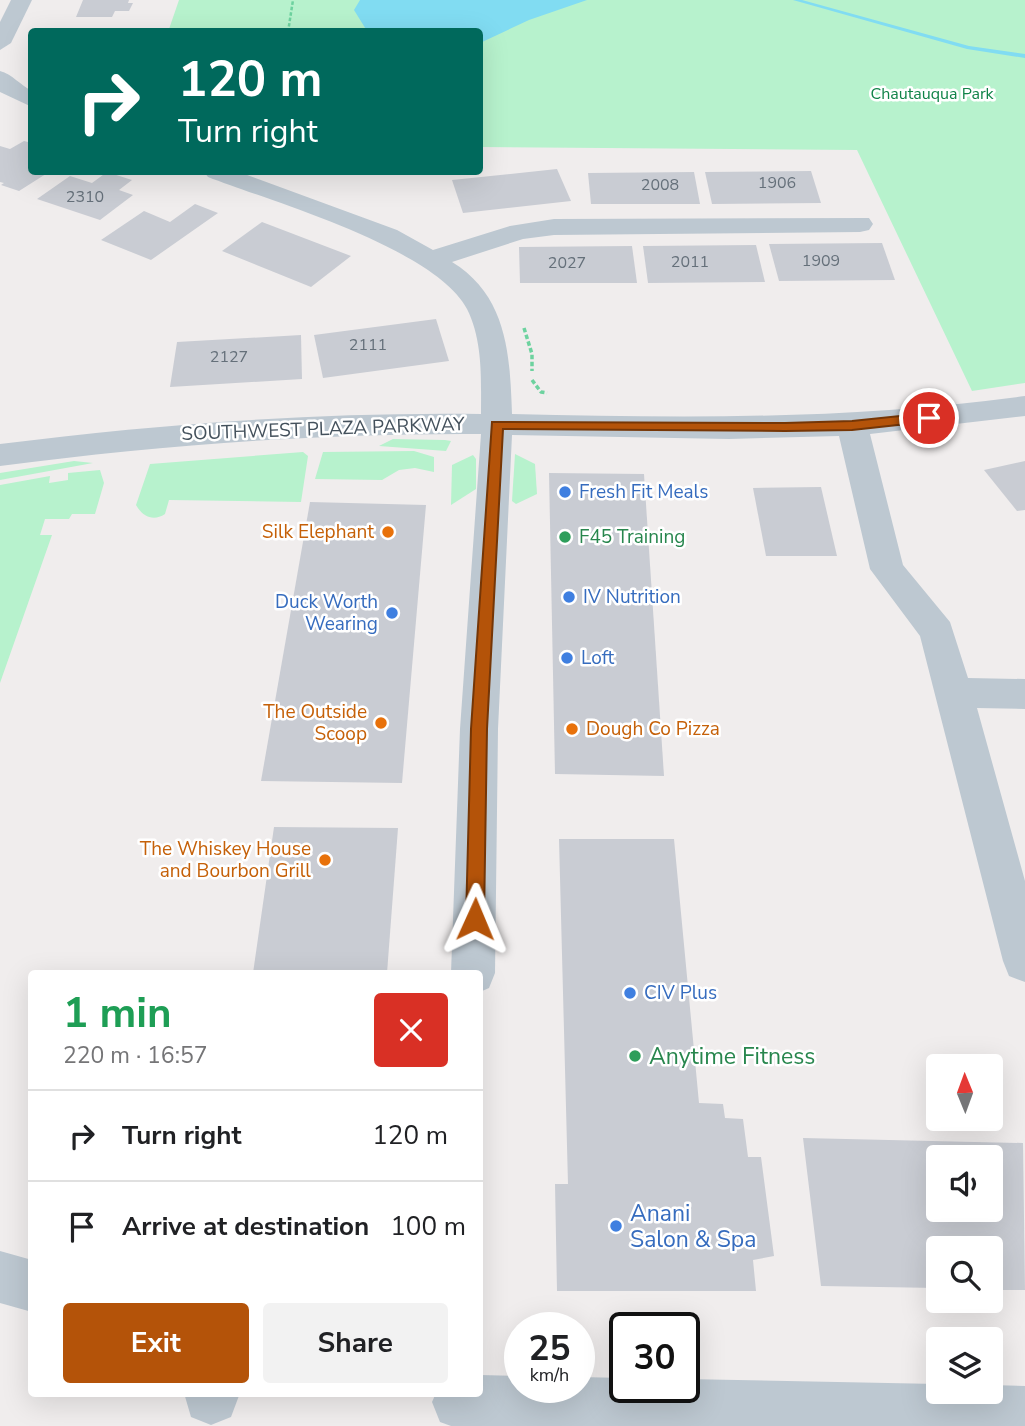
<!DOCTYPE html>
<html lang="en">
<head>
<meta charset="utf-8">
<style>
  :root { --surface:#fff; --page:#f2f2f2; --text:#202124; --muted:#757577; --line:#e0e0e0; --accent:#b45309 }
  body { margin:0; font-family:"Nunito Sans",sans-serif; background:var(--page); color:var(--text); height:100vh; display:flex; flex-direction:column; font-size:26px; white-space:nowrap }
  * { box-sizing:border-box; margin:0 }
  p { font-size:23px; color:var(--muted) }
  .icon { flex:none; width:38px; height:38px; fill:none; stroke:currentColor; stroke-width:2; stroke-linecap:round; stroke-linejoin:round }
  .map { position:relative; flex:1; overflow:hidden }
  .details { position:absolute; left:28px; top:970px; width:455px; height:427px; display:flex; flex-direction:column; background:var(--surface); border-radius:7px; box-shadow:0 7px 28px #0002 }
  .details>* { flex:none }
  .top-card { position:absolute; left:28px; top:28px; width:455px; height:147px; border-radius:7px; box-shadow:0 7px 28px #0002; background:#00695c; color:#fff; overflow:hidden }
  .needle { width:46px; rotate:359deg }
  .fabs { position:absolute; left:926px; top:1054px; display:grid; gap:14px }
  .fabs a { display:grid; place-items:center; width:77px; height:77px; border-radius:7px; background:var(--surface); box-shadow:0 7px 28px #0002; font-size:35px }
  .speed { position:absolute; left:504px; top:1312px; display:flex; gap:14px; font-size:35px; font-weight:700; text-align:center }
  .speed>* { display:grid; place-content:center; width:91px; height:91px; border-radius:50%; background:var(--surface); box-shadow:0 7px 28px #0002; line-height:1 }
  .speed small { font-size:18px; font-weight:400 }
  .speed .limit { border:4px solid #111; border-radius:10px; background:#fff; color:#111 }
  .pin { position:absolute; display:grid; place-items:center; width:60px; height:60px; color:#fff; margin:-30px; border:4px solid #fff; border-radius:50%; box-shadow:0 2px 7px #0007 }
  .me { position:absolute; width:77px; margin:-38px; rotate:1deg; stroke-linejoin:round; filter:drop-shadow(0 0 5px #0008) }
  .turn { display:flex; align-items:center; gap:24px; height:147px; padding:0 35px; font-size:32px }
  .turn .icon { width:91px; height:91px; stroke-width:2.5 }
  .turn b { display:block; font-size:49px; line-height:60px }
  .round { display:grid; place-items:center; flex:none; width:74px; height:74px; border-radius:7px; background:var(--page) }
  .headline { display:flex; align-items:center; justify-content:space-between; height:119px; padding:0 35px }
  h1 { font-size:42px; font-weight:700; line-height:52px; color:#1e9e55 }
  .action { display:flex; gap:14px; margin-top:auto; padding:14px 35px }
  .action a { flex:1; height:80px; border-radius:7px; background:var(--accent); color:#fff; font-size:28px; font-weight:700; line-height:80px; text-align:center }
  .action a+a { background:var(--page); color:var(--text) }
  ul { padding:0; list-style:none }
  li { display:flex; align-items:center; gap:21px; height:91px; padding:0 35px; border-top:2px solid var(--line) }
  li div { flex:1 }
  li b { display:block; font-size:26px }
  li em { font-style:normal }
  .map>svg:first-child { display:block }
</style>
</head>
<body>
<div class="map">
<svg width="1025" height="1426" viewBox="0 0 1025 1426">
  <rect width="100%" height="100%" fill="#f0eded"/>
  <g fill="#b7f2cd">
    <polygon points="179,0 1025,0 1025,383 972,391 857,150 480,147 480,32 168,32"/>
    <polygon points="393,439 445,440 451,441 446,451 379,446"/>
    <polygon points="414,451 434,457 434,472 415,468 399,470 382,480 315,479 323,452"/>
    <path d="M303,452L308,456L301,502L169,500L165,514C153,522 142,516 136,505L150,464Z"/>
    <polygon points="515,454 535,464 537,494 516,504 512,501"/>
    <polygon points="473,455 476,459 476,489 451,505 452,465"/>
    <polygon points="74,461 93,463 0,480 0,473"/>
    <polygon points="100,470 104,483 95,514 72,514 69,519 45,519 40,535 52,535 0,683 0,485 50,476 49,483 68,480 68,473"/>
  </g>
  <polygon fill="#81dcf2" points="360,0 587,0 529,20 480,43 480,32 367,31 354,10"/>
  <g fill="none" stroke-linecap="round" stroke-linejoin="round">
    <polygon fill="#81dcf2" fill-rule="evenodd" points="793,0 802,0 969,46 1025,54 1025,58 967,49"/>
  </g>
  <g fill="#c9ccd3" fill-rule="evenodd">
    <polygon points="83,0 129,0 128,3 133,3 129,11 115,11 112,17 76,17"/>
    <polygon points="24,141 32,143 32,172 49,172 19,191 1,185 4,183 0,182 0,146 10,149"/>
    <polygon points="557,169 571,201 463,213 452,180"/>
    <polygon points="811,171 821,203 712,204 705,172"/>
    <polygon points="107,172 132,180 119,190 133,195 100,220 37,199 70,176 92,183"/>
    <polygon points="694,172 700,204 591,204 588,173"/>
    <polygon points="195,204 218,213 151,260 101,240 144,211 170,222"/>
    <polygon points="262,222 351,256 311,287 222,251"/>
    <polygon points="882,243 895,280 779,281 769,244"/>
    <polygon points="756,245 765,282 648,283 643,246"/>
    <polygon points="632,246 637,283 520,283 519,247"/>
    <polygon points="436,319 449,361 323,378 314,335"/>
    <polygon points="301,335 302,379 170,387 177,342"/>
    <polygon points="1025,461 1025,510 1017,511 984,470"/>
    <polygon points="549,473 644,474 664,776 555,774"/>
    <polygon points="821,487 837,556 766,556 753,488"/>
    <polygon points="310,502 426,505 402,783 261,781"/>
    <polygon points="274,827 398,828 387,973 253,973"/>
    <polygon points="559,839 674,839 699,1103 723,1104 725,1118 743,1119 748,1157 761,1157 774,1256 753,1260 756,1291 557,1291 555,1184 568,1184"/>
    <path d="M803,1138L1023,1143L1025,1290H990V1248H938V1288L821,1286ZM938,1157H990V1209H938Z"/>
  </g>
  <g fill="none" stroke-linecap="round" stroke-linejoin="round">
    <polyline stroke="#6dd29f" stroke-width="2.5" stroke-dasharray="3.5 2" stroke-linecap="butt" points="288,32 293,0"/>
    <g stroke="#6dd29f" stroke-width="3.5" stroke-dasharray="4.5 2.5" stroke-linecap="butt">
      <polyline points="524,328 532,354 532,371"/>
      <polyline points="532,380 541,392 547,393"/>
    </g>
    <g fill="#bdc8d1" fill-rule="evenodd">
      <polygon points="11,0 32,0 11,43 0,50 0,22"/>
      <path d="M0,71C12,74 20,85 32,91V107L0,92Z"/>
      <path d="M204,172H239L397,230L433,250L510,226L554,219L869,218L873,224L869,230L860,232L554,235L523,239L452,262C508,296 510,357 512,414C687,418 851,420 1025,396V416L870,434L903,565L950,622L968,678L1025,679V709L977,708L1025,881V982L1009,976L1003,961L920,636L870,569L839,436L729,439L512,435L498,729L495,973L489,988L480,992V973H451L460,729L481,434C319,433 160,445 0,466V444C160,424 319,412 481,414C481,379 483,341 467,309C435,248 272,202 208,177Z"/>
      <polygon points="0,1251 32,1260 32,1312 0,1303"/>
      <polygon points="480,1375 520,1376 520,1388 579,1388 579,1377 625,1378 625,1388 684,1388 684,1379 938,1384 938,1391 990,1391 990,1385 1025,1386 1025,1426 451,1426 440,1422 432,1402 436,1393 480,1393"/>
      <polygon points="184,1393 240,1393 231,1417 211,1425 191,1417"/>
    </g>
  </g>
  <polygon fill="#b45309" stroke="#753606" stroke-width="2" points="929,413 936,418 934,421 852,430 785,431 503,429 487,729 484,919 481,925 468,925 466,919 471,729 492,422 785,423 852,421"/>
  <g fill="#3f7fe0" stroke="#fff" stroke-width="2.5">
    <circle cx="565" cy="492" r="7"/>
    <circle cx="569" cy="597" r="7"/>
    <circle cx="392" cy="613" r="7"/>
    <circle cx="567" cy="658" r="7"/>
    <circle cx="630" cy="993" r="7"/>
    <circle cx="616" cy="1226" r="7"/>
  </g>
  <g fill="#e8710a" stroke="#fff" stroke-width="2.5">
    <circle cx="388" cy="532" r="7"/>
    <circle cx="381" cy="723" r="7"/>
    <circle cx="572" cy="729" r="7"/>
    <circle cx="325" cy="860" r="7"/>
  </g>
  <g fill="#2e9e5b" stroke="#fff" stroke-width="2.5">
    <circle cx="565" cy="537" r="7"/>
    <circle cx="635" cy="1056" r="7"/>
  </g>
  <g text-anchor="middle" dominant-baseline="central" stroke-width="5" stroke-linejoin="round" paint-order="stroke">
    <g font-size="16" fill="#108348" stroke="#fff">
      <text x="932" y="94">Chautauqua Park</text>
    </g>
    <g font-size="16" fill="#65707a">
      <text x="777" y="183">1906</text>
      <text x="660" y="185">2008</text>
      <text x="85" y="197">2310</text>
      <text x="821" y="261">1909</text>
      <text x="690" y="262">2011</text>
      <text x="567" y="263">2027</text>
      <text x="368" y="345">2111</text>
      <text x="229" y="357">2127</text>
    </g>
    <g font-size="19" fill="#44515c" stroke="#fff">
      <text transform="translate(323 429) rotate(-2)">SOUTHWEST PLAZA PARKWAY</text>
    </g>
    <g font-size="19" fill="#366cbe" stroke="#fff" text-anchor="start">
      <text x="579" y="492">Fresh Fit Meals</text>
      <text x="583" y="597">IV Nutrition</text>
      <text x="378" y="602" text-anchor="end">Duck Worth<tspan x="378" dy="22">Wearing</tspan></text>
      <text x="581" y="658">Loft</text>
      <text x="644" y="993">CIV Plus</text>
    </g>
    <g font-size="19" fill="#c56008" stroke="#fff" text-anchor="end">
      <text x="374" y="532">Silk Elephant</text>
      <text x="367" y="712">The Outside<tspan x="367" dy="22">Scoop</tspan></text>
      <text x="586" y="729" text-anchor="start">Dough Co Pizza</text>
      <text x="311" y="849">The Whiskey House<tspan x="311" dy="22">and Bourbon Grill</tspan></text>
    </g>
    <g font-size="19" fill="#27864d" stroke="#fff" text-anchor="start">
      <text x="579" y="537">F45 Training</text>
    </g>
    <g font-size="23" fill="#27864d" stroke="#fff" text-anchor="start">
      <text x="649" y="1056">Anytime Fitness</text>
    </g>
    <g font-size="23" fill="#366cbe" stroke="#fff" text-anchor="start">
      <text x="630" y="1213">Anani<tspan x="630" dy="26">Salon &amp; Spa</tspan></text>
    </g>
  </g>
</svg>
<div class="fabs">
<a><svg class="needle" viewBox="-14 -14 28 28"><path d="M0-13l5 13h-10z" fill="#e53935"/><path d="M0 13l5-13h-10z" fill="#757577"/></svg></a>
<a><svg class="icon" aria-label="sound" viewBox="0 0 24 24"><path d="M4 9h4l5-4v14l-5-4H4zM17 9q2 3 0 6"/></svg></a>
<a><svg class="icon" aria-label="search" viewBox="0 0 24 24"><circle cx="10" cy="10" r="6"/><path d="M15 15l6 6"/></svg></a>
<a><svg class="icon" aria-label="layers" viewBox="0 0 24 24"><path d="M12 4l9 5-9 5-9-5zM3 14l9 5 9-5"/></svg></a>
</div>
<div class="speed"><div>25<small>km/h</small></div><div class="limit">30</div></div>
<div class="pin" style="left:929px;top:418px;background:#d93025"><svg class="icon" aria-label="arrive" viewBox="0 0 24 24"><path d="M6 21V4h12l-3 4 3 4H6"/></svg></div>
<svg class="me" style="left:475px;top:919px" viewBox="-20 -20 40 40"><path d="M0-17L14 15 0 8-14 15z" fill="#b45309" stroke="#fff" stroke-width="4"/></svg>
<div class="top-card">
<div class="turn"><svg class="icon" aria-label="right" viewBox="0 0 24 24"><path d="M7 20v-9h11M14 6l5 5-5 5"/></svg><div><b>120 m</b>Turn right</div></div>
</div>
<section class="details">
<div class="headline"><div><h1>1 min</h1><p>220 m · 16:57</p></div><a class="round" style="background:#d93025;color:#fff"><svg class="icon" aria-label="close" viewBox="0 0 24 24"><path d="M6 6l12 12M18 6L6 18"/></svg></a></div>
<ul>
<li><svg class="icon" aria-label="right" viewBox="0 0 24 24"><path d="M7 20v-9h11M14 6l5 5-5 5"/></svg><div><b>Turn right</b></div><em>120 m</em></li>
<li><svg class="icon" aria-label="arrive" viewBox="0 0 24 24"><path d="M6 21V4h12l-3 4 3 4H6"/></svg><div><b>Arrive at destination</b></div><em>100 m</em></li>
</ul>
<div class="action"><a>Exit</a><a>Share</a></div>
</section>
</div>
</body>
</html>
